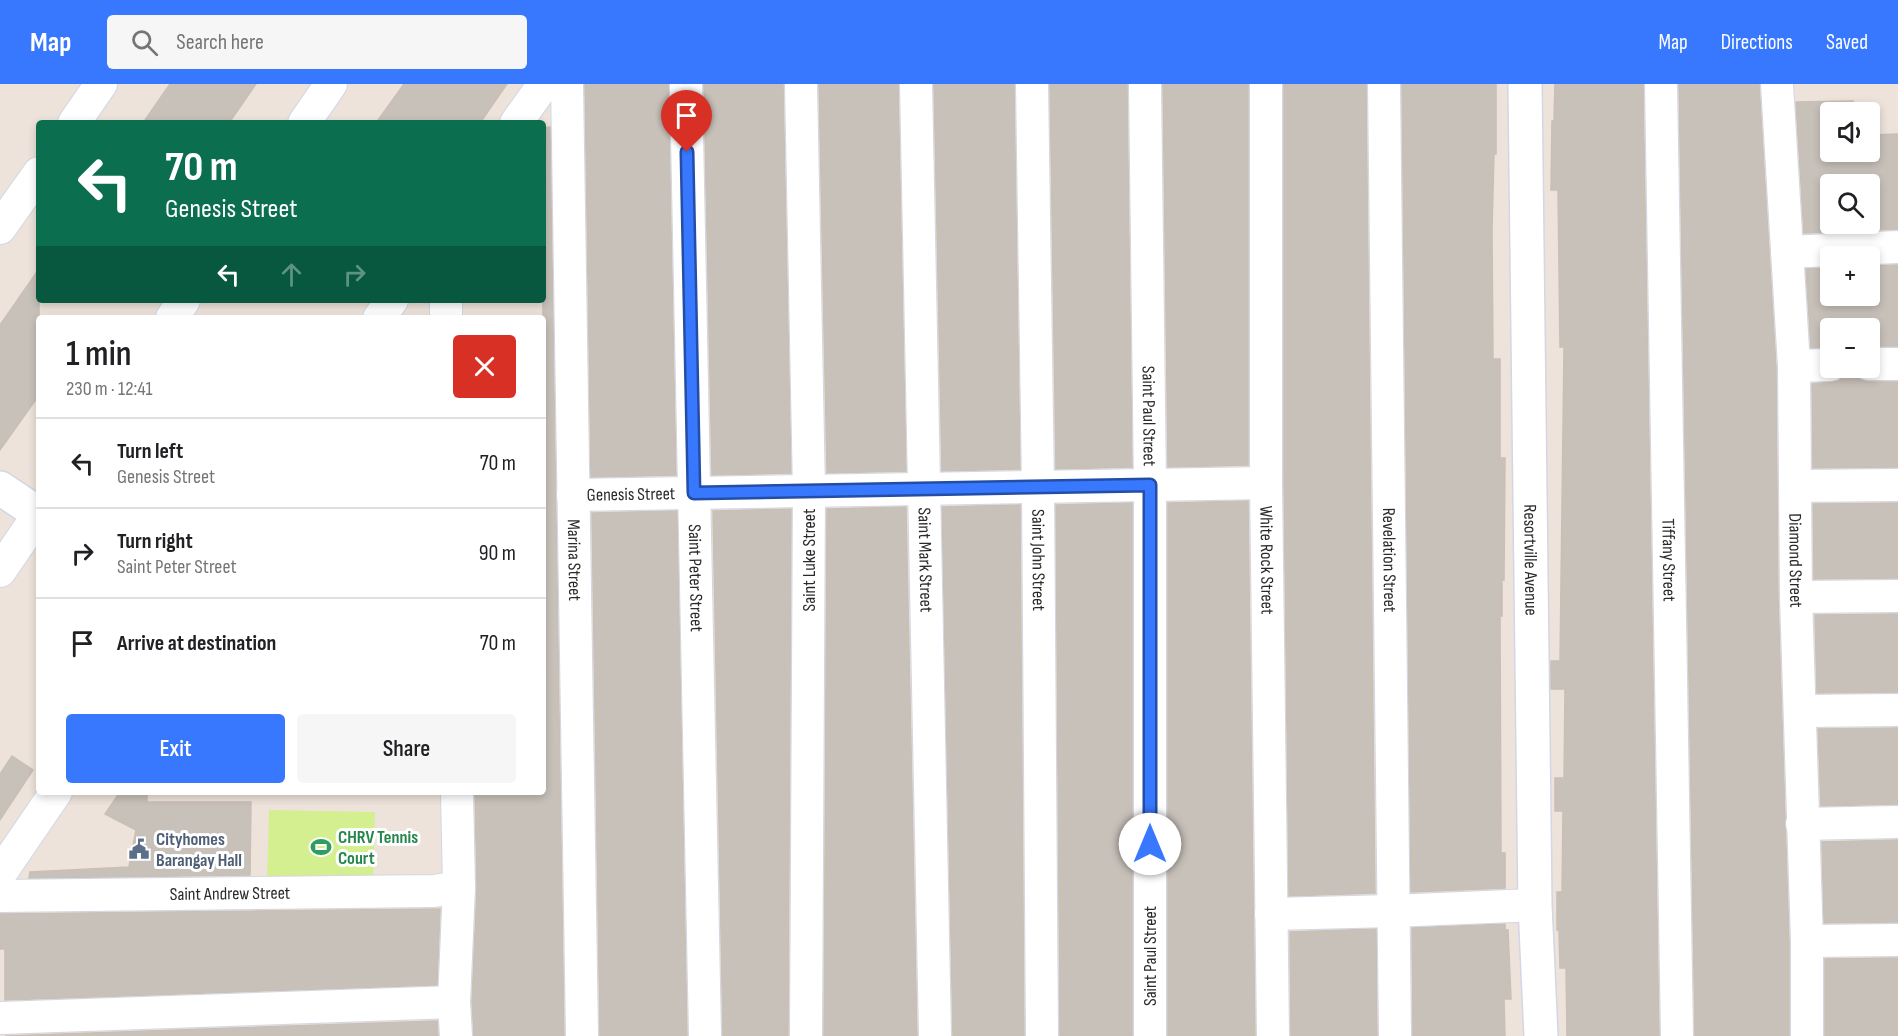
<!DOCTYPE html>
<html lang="en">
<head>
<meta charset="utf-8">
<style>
  :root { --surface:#fff; --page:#f6f6f6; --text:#202124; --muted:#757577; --line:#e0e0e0; --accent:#3778ff }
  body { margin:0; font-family:"Sofia Sans Condensed",sans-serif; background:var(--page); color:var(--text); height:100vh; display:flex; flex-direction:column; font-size:22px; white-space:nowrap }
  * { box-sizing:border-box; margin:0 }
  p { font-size:20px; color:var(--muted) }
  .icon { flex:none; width:33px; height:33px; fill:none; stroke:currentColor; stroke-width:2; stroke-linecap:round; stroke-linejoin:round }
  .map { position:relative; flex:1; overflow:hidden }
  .details { position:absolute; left:36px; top:231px; width:510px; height:480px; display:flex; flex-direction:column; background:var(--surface); border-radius:6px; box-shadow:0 3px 9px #0003 }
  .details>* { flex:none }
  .guide { position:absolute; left:36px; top:36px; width:510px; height:183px; border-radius:6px; box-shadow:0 3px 9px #0003; background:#0b6e4f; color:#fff; overflow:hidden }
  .fabs { position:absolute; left:1820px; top:18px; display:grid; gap:12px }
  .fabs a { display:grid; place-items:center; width:60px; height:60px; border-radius:6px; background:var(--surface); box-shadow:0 3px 9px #0003; font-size:30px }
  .pin { position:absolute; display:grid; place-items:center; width:51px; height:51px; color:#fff; margin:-62px -26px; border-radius:50% 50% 50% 0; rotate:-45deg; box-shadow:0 0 6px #0007 }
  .pin .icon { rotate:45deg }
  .me { position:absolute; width:66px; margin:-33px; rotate:0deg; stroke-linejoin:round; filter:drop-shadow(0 0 4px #0008) }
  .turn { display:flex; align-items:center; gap:21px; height:126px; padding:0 30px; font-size:27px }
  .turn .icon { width:78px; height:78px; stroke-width:2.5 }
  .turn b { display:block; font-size:42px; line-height:51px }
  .lanes { display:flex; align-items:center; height:57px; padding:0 30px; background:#0003; justify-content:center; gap:30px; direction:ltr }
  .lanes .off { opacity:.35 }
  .round { display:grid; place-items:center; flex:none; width:63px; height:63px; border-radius:6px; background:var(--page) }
  .summary { display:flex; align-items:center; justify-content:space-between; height:102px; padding:0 30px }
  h1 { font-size:36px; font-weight:600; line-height:45px }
  .primary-button { display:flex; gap:12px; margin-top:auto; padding:12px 30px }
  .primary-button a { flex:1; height:69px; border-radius:6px; background:var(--accent); color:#fff; font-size:24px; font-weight:600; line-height:69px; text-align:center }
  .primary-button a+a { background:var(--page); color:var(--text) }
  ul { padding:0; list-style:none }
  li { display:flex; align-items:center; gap:18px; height:90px; padding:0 30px; border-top:2px solid var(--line) }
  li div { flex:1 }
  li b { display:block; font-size:22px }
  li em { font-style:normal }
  header { display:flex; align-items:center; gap:36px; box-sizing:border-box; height:84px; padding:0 30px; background:var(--accent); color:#fff }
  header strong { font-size:28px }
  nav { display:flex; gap:33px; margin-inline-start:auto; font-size:21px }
  .search { width:420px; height:54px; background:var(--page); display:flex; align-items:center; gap:15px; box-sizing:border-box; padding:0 21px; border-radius:6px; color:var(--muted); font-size:22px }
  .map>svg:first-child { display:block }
</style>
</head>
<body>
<header>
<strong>Map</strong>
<div class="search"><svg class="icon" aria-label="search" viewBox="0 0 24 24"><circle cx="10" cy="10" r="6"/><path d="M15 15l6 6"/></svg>Search here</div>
<nav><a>Map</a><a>Directions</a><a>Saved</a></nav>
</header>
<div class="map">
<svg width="1898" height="952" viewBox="0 0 1898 952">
  <rect width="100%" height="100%" fill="#ede3db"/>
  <polygon fill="#d4ef90" points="269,726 375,728 373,801 267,798"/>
  <g fill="#c8c1ba" stroke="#c9bfb5" stroke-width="1.5" fill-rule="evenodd">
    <polygon points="170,0 256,0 229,39 143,39"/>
    <polygon points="404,0 507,0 480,39 376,39"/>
    <polygon points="585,0 668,0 676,391 591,393"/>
    <polygon points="704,0 783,0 791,389 712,391"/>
    <polygon points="819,0 898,0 906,387 827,389"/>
    <polygon points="934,0 1014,0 1020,385 942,387"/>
    <polygon points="1050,0 1127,0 1132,383 1056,385"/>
    <polygon points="1163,0 1248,0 1248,381 1168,383"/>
    <polygon points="1284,0 1366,0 1375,809 1289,812 1284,399"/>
    <polygon points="1402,0 1496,0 1496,70 1494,70 1492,144 1493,275 1500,275 1500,374 1505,374 1504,496 1502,496 1502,532 1500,532 1501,769 1505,769 1505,804 1411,808"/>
    <polygon points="1555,0 1643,0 1659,952 1567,952 1566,884 1560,884 1559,846 1557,846 1557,808 1562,808 1563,727 1555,727 1555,694 1564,694 1565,605 1551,605 1551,577 1560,577 1563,344 1564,263 1560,263 1558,106 1551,106 1552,37 1554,37"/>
    <polygon points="1679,0 1759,0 1776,283 1778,513 1789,857 1789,952 1695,952"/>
    <path d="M1853,17L1854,28H1830V68H1869V51L1898,50V145L1804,149L1796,18ZM1830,100H1869V140H1830Z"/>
    <polygon points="550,43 564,952 474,952 472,918 477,803 475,708 543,708 543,44"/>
    <polygon points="1898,181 1898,262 1869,262 1869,244 1830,244 1830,263 1811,264 1806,185 1830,184 1830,212 1869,212 1869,182"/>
    <polygon points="39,185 39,311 0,366 0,241"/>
    <polygon points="1847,284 1852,284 1854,289 1861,296 1869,298 1898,298 1898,383 1813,384 1812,300 1839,297 1845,290"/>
    <polygon points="1248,417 1255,952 1168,952 1168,419"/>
    <polygon points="1132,419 1132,952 1060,952 1056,421"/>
    <polygon points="1898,419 1898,494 1814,495 1813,420"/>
    <polygon points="1020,421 1024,952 953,952 942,423"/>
    <polygon points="906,423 917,952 824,952 827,425"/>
    <polygon points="791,425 788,952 723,952 713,427"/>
    <polygon points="677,427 687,952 600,952 592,429"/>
    <polygon points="1898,530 1898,608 1817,609 1815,531"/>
    <polygon points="1898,644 1898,720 1821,722 1818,645"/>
    <polygon points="12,672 33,686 0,736 0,690"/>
    <polygon points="120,708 147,708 147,718 251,718 250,791 29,794 30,788 129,783 136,746 105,730"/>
    <polygon points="1898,756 1898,838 1824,839 1822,758"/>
    <polygon points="440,825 437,901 5,916 5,865 0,865 0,830"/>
    <polygon points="1505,840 1505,846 1508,846 1511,915 1504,915 1505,952 1413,952 1412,844"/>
    <polygon points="1376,845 1377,952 1291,952 1290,848"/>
    <polygon points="1898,874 1898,952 1825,952 1825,875"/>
    <polygon points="437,937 438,952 5,952"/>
  </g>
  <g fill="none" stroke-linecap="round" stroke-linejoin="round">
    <g stroke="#d1d7e4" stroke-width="34">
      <g id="minor">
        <path id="s1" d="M567,0L582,952"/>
        <path id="s2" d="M686,0L705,952"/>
        <polyline points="801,0 809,407 806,952"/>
        <path id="s3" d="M916,0L935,952"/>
        <path id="s4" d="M1032,0L1038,403L1042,952"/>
        <path id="s5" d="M1145,0L1150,401V952"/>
        <path id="s6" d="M1266,0V399L1273,952"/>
        <path id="s7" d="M1384,0L1395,952"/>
        <path id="s8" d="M1661,0L1677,952"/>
        <path id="s9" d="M1777,0L1794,282L1796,513L1807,857V952"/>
        <polyline points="74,39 101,0"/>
        <polyline points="304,39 331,0"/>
        <polyline points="516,39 544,0"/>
        <polyline points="0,144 39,89"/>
        <polyline points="1787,168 1898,163"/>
        <polyline points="446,216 446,234"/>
        <polyline points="172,234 184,216"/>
        <polyline points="379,234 392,216"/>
        <polyline points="1869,280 1898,280"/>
        <polyline points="1794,282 1830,281"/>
        <polyline points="1795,402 1898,401"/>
        <path id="s10" d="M573,411L1266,399"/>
        <polyline points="0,487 39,430"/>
        <polyline points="1796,513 1898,512"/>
        <polyline points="1801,627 1898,626"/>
        <polyline points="1802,740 1898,738"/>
        <polyline points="0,790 56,708"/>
        <path id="s11" d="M0,812L434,807L459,803"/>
        <polyline points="1271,830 1392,827 1535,821"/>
        <polyline points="1807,857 1898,856"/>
        <polyline points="0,934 454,918"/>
        <polyline points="456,952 454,918 459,803 457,708"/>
      </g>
    </g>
    <g stroke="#d1d7e4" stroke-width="36">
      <g id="tertiary">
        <path id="s12" d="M1525,0L1535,821L1541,952"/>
        <polyline points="0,404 39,430"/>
      </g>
    </g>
    <use href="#minor" stroke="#fff" stroke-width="32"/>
    <use href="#tertiary" stroke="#fff" stroke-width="33"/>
  </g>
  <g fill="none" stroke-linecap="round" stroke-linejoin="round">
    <g stroke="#244ea6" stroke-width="15">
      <polyline id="route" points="687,68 694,409 1150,401 1150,760"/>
    </g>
    <use href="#route" stroke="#3778ff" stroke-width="10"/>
  </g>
  <defs>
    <g id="stadium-bare" transform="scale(1.62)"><path d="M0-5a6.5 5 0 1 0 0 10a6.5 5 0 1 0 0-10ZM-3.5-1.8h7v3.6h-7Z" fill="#2e9e5b" stroke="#fff" stroke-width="2.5" paint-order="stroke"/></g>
    <g id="civic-bare" transform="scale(1.62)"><path d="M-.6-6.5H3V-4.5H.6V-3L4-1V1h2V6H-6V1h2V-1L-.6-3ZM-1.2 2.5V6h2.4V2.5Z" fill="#5c6f8a" stroke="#fff" stroke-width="2.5" paint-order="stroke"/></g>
  </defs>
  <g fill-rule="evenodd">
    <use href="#stadium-bare" x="321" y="763"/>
    <use href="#civic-bare" x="139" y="765"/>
  </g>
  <g text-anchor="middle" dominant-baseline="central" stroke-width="6" stroke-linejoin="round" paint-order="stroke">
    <g font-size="18" fill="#2a2a2a" stroke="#fff">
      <text stroke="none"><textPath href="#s5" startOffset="332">Saint Paul Street</textPath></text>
      <text stroke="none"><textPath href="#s10" startOffset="58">Genesis Street</textPath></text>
      <text stroke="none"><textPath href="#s1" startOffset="476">Marina Street</textPath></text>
      <text transform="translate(809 476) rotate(-90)">Saint Luke Street</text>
      <text stroke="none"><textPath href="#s3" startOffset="476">Saint Mark Street</textPath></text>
      <text stroke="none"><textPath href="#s4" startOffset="476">Saint John Street</textPath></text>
      <text stroke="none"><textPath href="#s6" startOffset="476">White Rock Street</textPath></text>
      <text stroke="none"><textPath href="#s7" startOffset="476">Revelation Street</textPath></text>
      <text stroke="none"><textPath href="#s12" startOffset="476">Resortville Avenue</textPath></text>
      <text stroke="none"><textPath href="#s8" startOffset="476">Tiffany Street</textPath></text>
      <text stroke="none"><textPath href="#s9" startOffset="477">Diamond Street</textPath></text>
      <text stroke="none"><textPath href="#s2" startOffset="494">Saint Peter Street</textPath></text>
      <text stroke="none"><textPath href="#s11" startOffset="230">Saint Andrew Street</textPath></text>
      <text transform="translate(1150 872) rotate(-90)">Saint Paul Street</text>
    </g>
    <g font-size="18" font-weight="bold" fill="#27864d" stroke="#fff" text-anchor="start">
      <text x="338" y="753">CHRV Tennis<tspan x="338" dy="21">Court</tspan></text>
    </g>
    <g font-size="18" font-weight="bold" fill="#4e5e75" stroke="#fff" text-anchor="start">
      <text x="156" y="755">Cityhomes<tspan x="156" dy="21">Barangay Hall</tspan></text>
    </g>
  </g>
</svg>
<div class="fabs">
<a><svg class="icon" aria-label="sound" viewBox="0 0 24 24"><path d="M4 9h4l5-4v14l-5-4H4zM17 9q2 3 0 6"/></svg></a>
<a><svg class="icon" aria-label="search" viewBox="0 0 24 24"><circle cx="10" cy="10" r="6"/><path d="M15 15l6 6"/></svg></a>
<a>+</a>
<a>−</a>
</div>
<div class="pin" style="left:687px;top:68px;background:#d93025"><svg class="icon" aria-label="arrive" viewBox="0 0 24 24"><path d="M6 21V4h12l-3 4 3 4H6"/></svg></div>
<svg class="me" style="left:1150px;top:760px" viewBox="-20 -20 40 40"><circle r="19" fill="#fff"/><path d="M0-13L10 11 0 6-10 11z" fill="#3778ff"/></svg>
<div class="guide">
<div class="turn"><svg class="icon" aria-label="left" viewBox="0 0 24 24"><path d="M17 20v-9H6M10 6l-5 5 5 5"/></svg><div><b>70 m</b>Genesis Street</div></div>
<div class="lanes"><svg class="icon" aria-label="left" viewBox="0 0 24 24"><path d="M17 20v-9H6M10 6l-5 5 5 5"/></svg><svg class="icon off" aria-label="ahead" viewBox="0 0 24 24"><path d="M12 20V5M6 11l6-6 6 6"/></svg><svg class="icon off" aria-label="right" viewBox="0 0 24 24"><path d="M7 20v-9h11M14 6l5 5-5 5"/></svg></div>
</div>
<section class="details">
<div class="summary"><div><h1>1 min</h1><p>230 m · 12:41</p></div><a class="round" style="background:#d93025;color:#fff"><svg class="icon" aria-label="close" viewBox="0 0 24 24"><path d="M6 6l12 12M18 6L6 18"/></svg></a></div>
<ul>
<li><svg class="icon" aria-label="left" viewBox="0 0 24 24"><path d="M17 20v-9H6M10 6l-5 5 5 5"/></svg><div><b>Turn left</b><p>Genesis Street</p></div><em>70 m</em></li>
<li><svg class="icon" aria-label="right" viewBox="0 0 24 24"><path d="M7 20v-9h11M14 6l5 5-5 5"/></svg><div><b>Turn right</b><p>Saint Peter Street</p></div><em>90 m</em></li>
<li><svg class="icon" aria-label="arrive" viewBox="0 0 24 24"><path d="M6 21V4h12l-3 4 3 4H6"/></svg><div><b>Arrive at destination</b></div><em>70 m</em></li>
</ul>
<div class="primary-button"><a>Exit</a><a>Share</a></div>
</section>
</div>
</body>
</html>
